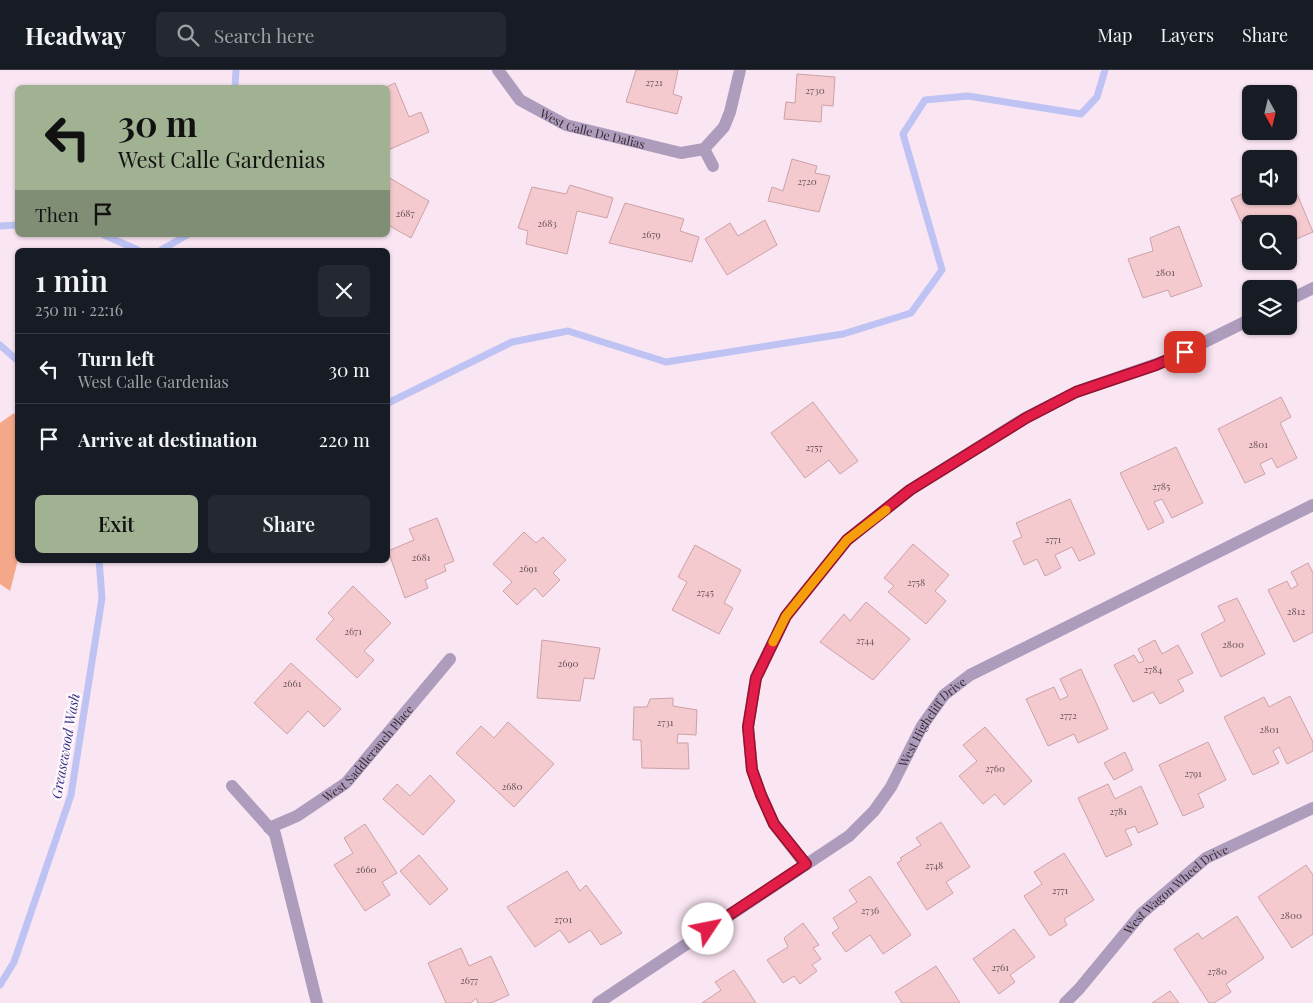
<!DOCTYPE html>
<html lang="en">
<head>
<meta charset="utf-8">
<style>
  :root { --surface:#171b24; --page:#242831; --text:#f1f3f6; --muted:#9ea1a6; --line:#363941; --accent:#a1b293 }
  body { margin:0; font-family:"Playfair Display",serif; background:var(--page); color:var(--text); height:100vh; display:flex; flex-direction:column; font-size:19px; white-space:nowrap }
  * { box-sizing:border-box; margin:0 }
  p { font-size:16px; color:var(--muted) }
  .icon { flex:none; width:28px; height:28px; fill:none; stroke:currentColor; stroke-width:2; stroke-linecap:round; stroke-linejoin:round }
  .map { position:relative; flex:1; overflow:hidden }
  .details { position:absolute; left:15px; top:178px; width:375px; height:315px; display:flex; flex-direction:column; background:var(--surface); border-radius:8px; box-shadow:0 1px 4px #0004 }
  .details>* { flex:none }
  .hud { position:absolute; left:15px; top:15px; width:375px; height:152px; border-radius:8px; box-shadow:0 1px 4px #0004; background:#a1b293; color:#111; overflow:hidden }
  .needle { width:32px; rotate:172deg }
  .fabs { position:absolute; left:1242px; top:15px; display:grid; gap:10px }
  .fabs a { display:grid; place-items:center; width:55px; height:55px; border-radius:8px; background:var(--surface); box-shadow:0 1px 4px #0004; font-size:25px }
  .pin { position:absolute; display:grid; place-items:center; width:42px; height:42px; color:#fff; margin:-21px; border-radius:10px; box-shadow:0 2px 8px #0006 }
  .me { position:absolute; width:55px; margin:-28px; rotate:56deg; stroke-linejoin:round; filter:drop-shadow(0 0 4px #0008) }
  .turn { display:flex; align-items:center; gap:18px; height:105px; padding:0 20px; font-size:22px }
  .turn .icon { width:65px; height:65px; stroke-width:2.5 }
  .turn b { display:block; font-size:35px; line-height:42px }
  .then { display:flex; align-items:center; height:48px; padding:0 20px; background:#0003; gap:10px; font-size:19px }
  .round { display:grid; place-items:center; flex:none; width:52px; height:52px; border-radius:8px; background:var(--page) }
  .overview { display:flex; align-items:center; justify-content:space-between; height:85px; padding:0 20px }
  h1 { font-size:30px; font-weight:600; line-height:38px }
  .action { display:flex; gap:10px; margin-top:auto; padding:10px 20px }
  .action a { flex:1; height:58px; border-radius:8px; background:var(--accent); color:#111; font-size:20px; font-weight:600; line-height:58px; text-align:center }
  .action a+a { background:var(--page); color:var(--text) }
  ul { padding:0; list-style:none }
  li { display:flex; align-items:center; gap:15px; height:70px; padding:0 20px; border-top:1px solid var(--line) }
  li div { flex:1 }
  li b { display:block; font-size:19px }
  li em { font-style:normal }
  header { display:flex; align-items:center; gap:30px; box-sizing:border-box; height:70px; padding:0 25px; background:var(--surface); border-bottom:1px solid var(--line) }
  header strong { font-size:24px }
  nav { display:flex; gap:28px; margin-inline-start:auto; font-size:18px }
  .search { width:350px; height:45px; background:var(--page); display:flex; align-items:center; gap:12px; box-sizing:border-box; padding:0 18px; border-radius:8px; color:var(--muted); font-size:19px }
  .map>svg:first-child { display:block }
</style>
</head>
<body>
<header>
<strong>Headway</strong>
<div class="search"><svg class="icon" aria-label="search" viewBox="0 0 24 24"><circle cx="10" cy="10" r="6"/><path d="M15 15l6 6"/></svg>Search here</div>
<nav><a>Map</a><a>Layers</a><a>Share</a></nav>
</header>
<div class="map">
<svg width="1313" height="933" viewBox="0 0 1313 933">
  <rect width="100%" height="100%" fill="#fae5f2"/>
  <polygon fill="#f5a78a" points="14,343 18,352 18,490 10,521 0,514 0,353"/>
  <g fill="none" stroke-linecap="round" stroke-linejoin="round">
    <g stroke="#bec3f4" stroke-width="7">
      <polyline points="235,18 236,0"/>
      <polyline points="0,156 18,155"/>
      <polyline points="104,165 138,180"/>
      <polyline points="161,180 187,165"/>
      <polyline points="0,275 18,291"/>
      <polyline points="388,333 512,272 568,261 666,292 843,264 911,243 942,200 903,64 925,30 968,26 1081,44 1097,27 1105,0"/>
      <polyline points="0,915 14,892 71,725 102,528 99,490"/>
    </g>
  </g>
  <g fill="#f5cacf" stroke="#cba2a7">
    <polygon points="636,0 678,0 673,24 682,27 677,44 626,32"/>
    <polygon points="797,4 835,7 833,36 822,35 821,52 784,49 786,32 795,33"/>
    <polygon points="395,13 409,47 421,42 429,62 388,80 388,18 384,18"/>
    <polygon points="792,89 817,96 815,103 830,106 819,142 768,131 772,117 783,121"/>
    <polygon points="1289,105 1313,162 1294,170 1289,154 1251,154 1251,174 1231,129 1251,120 1251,126 1289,126"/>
    <polygon points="388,107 429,131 411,168 388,155"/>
    <polygon points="570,115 613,128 607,148 577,141 567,184 526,174 528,161 518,158 532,117 566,124"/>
    <polygon points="625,133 684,149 680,161 699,167 692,192 609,173"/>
    <polygon points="765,150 777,175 727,205 705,169 730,153 738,166"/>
    <polygon points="1179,156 1202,216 1171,227 1168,220 1143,228 1128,189 1153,181 1150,168"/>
    <polygon points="1281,327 1291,347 1280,353 1297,388 1277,398 1272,388 1260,394 1265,404 1245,413 1218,359"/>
    <polygon points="813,332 858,391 840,404 829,390 805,408 771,363"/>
    <polygon points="1176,377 1203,433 1172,448 1162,429 1154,432 1164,452 1148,460 1120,403"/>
    <polygon points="1070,429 1095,484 1079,491 1072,477 1055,485 1061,498 1045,506 1037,489 1024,495 1013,471 1022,467 1016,453"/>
    <polygon points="437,448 454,491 444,495 446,501 425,510 428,518 405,528 388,481 414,470 409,459"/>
    <polygon points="524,462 536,473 543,467 566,490 553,503 560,510 543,527 535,518 517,535 503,521 512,512 493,494"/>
    <polygon points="913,474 949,505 935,521 946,531 926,554 888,522 894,516 884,508"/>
    <polygon points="695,475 741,500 724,533 733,538 719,564 672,540 687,512 678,507"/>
    <polygon points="1308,493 1313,503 1313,562 1294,572 1268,520 1287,511 1291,519 1298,515 1291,502"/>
    <polygon points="353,516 391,553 364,581 374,590 357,608 316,569 334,549 328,543"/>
    <polygon points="1237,528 1265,584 1221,607 1201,564 1225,551 1218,536"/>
    <polygon points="866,532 910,569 873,610 820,572 844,544 850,551"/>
    <polygon points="542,570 600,578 594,609 584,608 580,631 537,628"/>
    <polygon points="1155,570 1162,584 1178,575 1193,603 1178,610 1184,621 1160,634 1153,622 1133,632 1114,595 1134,585 1139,593 1144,591 1138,579"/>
    <polygon points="291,593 341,639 324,657 308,641 287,664 254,633"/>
    <polygon points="1081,599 1108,659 1078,673 1074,664 1048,676 1026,629 1054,617 1060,630 1068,626 1060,609"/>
    <polygon points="1290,626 1313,672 1313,681 1287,694 1279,677 1273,681 1279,693 1253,705 1224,647 1264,627 1269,637"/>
    <polygon points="673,628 673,636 697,640 696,665 678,664 677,673 688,673 689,699 642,698 641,670 633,670 634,637 647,637 650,629"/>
    <polygon points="508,652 554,694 514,737 456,683 481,656 494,668"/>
    <polygon points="985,657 1032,711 1004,735 995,724 983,734 959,706 977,691 963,675"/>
    <polygon points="1208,672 1226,710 1198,724 1204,737 1183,746 1159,695"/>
    <polygon points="1125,682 1133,700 1114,710 1104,693"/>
    <polygon points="430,705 455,731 423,765 383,729 397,714 410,726"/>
    <polygon points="1108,714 1115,729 1141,716 1158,754 1138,763 1135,756 1125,760 1132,775 1106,787 1078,728"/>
    <polygon points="941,752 970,797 946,812 953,823 927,840 897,793 902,790 900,788 921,775 916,768"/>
    <polygon points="365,754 397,803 382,812 390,825 365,841 334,795 353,783 344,768"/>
    <polygon points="1064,783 1094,830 1064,849 1067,855 1050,866 1024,826 1042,814 1034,802"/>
    <polygon points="419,785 448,819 430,835 400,801"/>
    <polygon points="1306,795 1313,805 1313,864 1292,878 1258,827"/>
    <polygon points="567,801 580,821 586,815 622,863 601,875 590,860 569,873 560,860 535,877 507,837"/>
    <polygon points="870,806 911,865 883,884 870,865 846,882 832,863 839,858 833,848 857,832 849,820"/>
    <polygon points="1237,846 1264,888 1226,914 1231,922 1214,933 1209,933 1174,879 1198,863 1202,869"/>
    <polygon points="803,853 819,875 813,878 821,889 812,895 817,901 800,914 794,906 783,913 767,890 788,877 784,868"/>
    <polygon points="1014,859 1035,887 1010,905 1015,912 999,924 973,889"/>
    <polygon points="461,878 469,896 491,886 509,925 491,933 478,933 476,928 471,933 446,933 428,893"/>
    <polygon points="936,896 960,933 902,933 895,922"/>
    <polygon points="734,900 756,933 702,933 721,920 715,912"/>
    <polygon points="1170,921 1179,933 1152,933"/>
  </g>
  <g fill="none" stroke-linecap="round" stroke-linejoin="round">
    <g stroke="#ae9cbc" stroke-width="12">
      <path id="s1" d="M498,0L520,30L566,55L681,83L704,79L724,57L730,42L740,0"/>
      <polyline points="704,79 713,96"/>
      <polyline points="1289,230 1313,218"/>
      <polyline points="232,716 275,764 317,933"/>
      <path id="s2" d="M269,758L297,746L346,713L450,589"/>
      <polyline points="805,794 774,754 761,725 752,700 748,657 756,607 786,546 847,470 910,420 1025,348 1076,322 1168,290 1251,249"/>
      <path id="s3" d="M598,933L849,766L874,741L891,717L922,656L944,625L970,605L1313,435"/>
      <path id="s4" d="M1065,933L1079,919L1141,844L1206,788L1313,738"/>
    </g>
  </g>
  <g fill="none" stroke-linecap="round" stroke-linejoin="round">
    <g stroke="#92132f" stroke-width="12">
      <polyline id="route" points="708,859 806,794 774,754 761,725 752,700 748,657 756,608 786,546 847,470 910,420 1026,348 1076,322 1156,295 1185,282"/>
    </g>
    <use href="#route" stroke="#e11d48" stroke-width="9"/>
    <polyline stroke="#f59e0b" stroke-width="9" points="773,572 786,546 847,470 886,440"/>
  </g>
  <g text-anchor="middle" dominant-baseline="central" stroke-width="5" stroke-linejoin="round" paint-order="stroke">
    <g font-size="10" fill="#67535a">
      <text x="654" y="12">2721</text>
      <text x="815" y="20">2730</text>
      <text x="807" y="111">2720</text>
      <text x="405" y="143">2687</text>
      <text x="547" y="153">2683</text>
      <text x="651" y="164">2679</text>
      <text x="1165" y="202">2801</text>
      <text x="1258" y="374">2801</text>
      <text x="814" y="377">2757</text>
      <text x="1161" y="416">2785</text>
      <text x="1053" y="469">2771</text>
      <text x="421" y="487">2681</text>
      <text x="528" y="498">2691</text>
      <text x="916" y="512">2758</text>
      <text x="705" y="522">2745</text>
      <text x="1296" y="541">2812</text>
      <text x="353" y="561">2671</text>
      <text x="865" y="570">2744</text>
      <text x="1233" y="574">2800</text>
      <text x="568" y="593">2690</text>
      <text x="1153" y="599">2784</text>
      <text x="292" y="613">2661</text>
      <text x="1068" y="645">2772</text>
      <text x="665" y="652">2731</text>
      <text x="1269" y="659">2801</text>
      <text x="995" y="698">2760</text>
      <text x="1193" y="703">2791</text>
      <text x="512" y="716">2680</text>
      <text x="1118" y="741">2781</text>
      <text x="934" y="795">2748</text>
      <text x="366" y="799">2660</text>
      <text x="1060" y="820">2771</text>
      <text x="870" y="840">2736</text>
      <text x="1291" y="845">2800</text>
      <text x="563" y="849">2701</text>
      <text x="1000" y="897">2761</text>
      <text x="1217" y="901">2780</text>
      <text x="469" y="910">2677</text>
    </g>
    <g font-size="12" fill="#382b33" stroke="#fef7fb">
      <text stroke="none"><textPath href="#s1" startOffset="116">West Calle De Dalias</textPath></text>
      <text stroke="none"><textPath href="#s3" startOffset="444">West Highcliff Drive</textPath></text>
      <text stroke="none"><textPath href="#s2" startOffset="126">West Saddleranch Place</textPath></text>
      <text stroke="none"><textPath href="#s4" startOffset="160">West Wagon Wheel Drive</textPath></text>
    </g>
    <g font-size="14" font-style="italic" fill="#342e87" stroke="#fef7fb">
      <text transform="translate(65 676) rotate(-80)">Greasewood Wash</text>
    </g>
  </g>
</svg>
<div class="fabs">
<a><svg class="needle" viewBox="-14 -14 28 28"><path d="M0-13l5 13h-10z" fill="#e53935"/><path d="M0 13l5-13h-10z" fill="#9ea1a6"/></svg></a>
<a><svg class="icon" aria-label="sound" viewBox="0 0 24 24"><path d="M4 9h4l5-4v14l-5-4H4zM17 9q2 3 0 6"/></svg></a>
<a><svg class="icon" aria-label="search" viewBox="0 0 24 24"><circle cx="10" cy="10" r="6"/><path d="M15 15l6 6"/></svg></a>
<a><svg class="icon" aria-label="layers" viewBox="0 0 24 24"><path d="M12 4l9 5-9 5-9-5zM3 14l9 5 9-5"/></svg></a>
</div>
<div class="pin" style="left:1185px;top:282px;background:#d93025"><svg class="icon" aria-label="arrive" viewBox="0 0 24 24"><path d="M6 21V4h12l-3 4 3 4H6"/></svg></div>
<svg class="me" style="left:708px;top:859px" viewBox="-20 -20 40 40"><circle r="19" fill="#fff"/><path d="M0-13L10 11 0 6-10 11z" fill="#e11d48"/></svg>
<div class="hud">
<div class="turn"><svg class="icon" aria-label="left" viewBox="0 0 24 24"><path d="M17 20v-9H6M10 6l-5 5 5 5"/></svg><div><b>30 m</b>West Calle Gardenias</div></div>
<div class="then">Then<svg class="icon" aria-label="arrive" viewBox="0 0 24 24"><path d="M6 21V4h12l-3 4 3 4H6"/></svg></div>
</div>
<section class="details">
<div class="overview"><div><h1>1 min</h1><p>250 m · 22:16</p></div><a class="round"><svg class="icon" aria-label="close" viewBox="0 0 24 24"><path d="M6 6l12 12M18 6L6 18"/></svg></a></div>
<ul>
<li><svg class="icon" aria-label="left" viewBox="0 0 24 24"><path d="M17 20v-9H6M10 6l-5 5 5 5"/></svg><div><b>Turn left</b><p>West Calle Gardenias</p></div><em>30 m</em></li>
<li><svg class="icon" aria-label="arrive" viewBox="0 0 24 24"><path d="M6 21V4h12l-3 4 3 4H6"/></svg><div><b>Arrive at destination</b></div><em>220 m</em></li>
</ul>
<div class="action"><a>Exit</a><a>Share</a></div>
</section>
</div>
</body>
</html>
